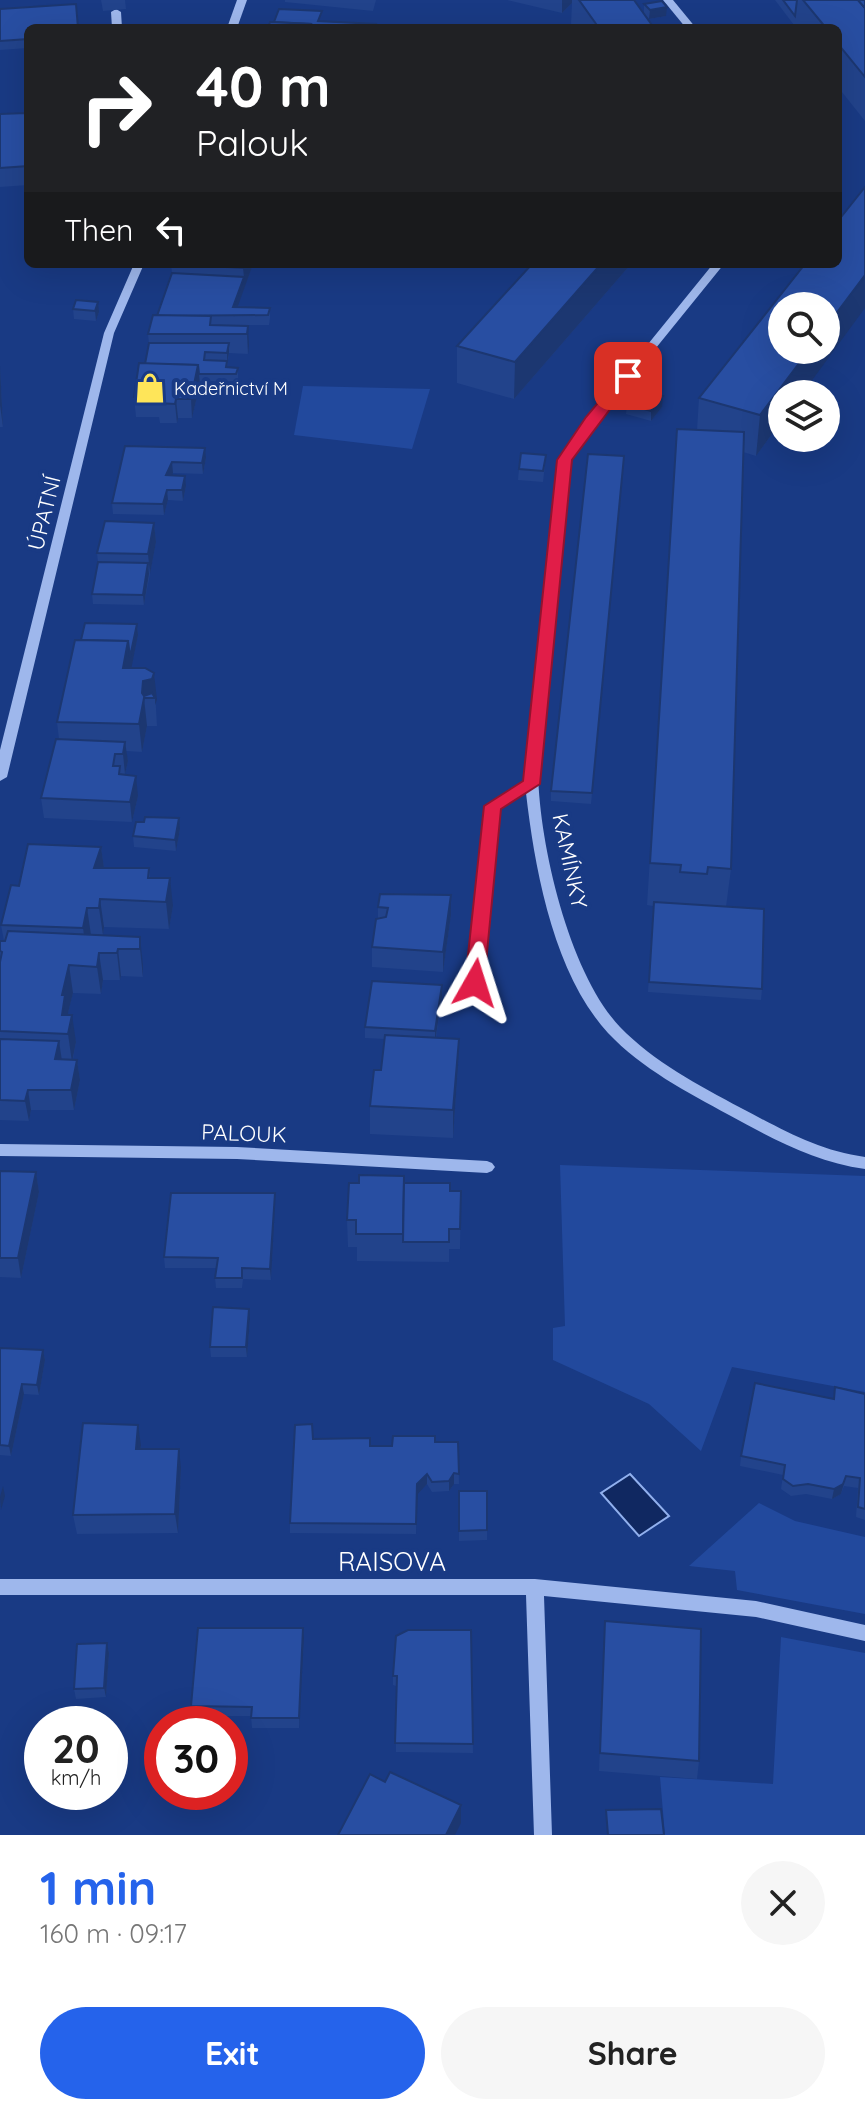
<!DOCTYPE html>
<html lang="en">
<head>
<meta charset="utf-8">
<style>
  :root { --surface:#fff; --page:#f6f6f6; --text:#222; --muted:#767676; --accent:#2563eb }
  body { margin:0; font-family:Quicksand,sans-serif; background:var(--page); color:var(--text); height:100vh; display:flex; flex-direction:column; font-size:30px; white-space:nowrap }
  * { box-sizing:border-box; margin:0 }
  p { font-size:26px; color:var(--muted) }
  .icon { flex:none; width:44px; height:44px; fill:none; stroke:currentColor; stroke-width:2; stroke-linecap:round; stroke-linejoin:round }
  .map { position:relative; height:1835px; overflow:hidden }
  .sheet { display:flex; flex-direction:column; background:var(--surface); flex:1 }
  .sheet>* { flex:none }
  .top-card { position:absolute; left:24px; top:24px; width:818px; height:244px; border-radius:12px; box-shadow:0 8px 32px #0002; background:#202124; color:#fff; overflow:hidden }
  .buttons { position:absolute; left:768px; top:292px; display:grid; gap:16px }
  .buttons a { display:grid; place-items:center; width:72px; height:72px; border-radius:50%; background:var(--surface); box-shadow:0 8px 32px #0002; font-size:40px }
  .speed { position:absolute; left:24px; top:1706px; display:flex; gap:16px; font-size:40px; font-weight:700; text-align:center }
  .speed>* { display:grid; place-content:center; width:104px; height:104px; border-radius:50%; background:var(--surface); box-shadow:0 8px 32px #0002; line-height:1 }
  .speed small { font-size:20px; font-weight:400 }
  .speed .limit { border:12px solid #d22; background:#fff; color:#111 }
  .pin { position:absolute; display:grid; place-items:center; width:68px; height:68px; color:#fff; margin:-34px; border-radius:16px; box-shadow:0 4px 12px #0006 }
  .me { position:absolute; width:88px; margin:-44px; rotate:6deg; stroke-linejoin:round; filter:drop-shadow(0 0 6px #0008) }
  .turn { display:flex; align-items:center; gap:28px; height:168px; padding:0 40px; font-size:36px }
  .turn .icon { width:104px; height:104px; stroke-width:2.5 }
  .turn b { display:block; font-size:56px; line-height:68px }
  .then { display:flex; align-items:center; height:76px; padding:0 40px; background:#0003; gap:16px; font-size:30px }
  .round { display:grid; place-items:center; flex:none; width:84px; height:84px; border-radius:42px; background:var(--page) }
  .summary { display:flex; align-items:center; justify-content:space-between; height:136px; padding:0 40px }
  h1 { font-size:48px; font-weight:700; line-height:60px; color:var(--accent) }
  .button { display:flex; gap:16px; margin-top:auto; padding:16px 40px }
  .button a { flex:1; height:92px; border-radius:48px; background:var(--accent); color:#fff; font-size:32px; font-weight:700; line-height:92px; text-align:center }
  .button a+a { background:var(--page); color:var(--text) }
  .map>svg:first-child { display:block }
</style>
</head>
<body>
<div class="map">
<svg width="865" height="1835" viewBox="0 0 865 1835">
  <rect width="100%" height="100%" fill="#193a84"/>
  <g fill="#22499d">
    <polygon points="303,386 430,389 412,449 294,435"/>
    <polygon points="560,1165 865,1176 865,1392 732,1367 701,1451 649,1404 553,1360 553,1328 565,1326"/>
    <polygon points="759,1503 795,1521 865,1537 865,1614 737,1590 735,1571 689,1566"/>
    <polygon points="781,1637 865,1653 865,1835 665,1835 660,1777 773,1784"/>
  </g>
  <polygon fill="#102861" stroke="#91b0ee" stroke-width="2" points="630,1474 669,1516 639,1536 601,1493"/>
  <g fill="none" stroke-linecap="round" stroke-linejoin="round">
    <g fill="#9eb7ec" fill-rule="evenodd">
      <polygon points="237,0 247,0 237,28 227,28"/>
      <polygon points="663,0 673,0 696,28 686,28"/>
      <polygon points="116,9 121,12 122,28 112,28 111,12"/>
      <polygon points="134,264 144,264 114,333 7,777 0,781 0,750 104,333"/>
      <path d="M713,264H724L596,422L571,460L538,763C537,837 568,972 620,1027C654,1062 698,1085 741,1108C781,1129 819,1151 865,1157V1169C815,1162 773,1139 729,1115C687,1092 642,1069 608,1033C554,974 535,871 526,793L499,808L482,983L475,988L468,983L486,806L525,782L526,751L559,460L588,418Z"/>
      <polygon points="0,1144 237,1147 487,1161 492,1163 495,1167 492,1171 487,1173 237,1159 0,1156"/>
      <polygon points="0,1579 535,1579 756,1601 865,1625 865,1641 756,1617 544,1596 552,1835 534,1835 526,1595 0,1595"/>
    </g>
  </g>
  <g fill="#22438b">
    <polygon points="101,0 125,0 126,9 103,11"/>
    <polygon points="285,0 376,0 373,11 285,2"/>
    <polygon points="507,0 634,0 654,28 574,28 571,25 572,3 562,13"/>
    <polygon points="775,0 865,0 865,121 838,87 838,28 794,28 794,25"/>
    <polygon points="644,4 666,16 649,19 644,13"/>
    <polygon points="0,9 28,28 28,48 0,50"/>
    <polygon points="0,114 28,129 28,185 0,187"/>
    <polygon points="171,264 253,264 237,307 270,308 270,318 269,325 212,325 248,326 248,354 229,353 227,367 238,368 238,378 237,384 200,384 192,418 178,418 177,423 160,423 159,417 136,417 134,397 145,364 149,344 148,334 157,316 172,273"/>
    <polygon points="532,264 631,264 514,399 457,383 457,346"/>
    <polygon points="76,300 99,312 96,321 74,319 73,309"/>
    <polygon points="0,366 3,427 0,427"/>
    <polygon points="782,394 782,420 756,456 743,452 731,869 726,907 762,989 761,1000 648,992 653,906 647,905 677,429 697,430 699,398"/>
    <polygon points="627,404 662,407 651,421 626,414"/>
    <polygon points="125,446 206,458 203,474 173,473 171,475 186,486 183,501 168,500 164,515 113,514 112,503"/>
    <polygon points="624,456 591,804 551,801 551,791"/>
    <polygon points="545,465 543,482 518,480 519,469"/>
    <polygon points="154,523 156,542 144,605 93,604 92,594 98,562 97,553"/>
    <polygon points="137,624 138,635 131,668 154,673 157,726 147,726 142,752 126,751 128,761 125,774 138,796 132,822 44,818 41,798 59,739 57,722 81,640"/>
    <polygon points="180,829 176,851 134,847 133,836"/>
    <polygon points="101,847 104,868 149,868 150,878 173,906 169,929 104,927 103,935 140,937 143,977 121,976 120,980 103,980 101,994 73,993 68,1013 76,1042 73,1059 77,1060 80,1080 74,1110 31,1110 29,1121 0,1120 0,941 4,941 1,925 19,886"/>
    <polygon points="451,895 451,915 443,972 372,967 372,947 378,919 378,907"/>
    <polygon points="442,985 442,996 436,1038 459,1039 458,1066 453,1138 370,1134 370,1106 381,1070 385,1039 365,1038 365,1027"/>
    <polygon points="0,1171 36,1172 39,1192 21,1278 0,1277"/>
    <polygon points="404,1183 450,1191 461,1191 460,1249 449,1249 449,1262 357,1261 357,1247 348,1247 347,1220"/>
    <polygon points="275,1204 271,1280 243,1279 242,1288 216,1288 215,1278 217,1268 165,1268 164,1257"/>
    <polygon points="250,1319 247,1357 211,1357 210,1347"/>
    <polygon points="0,1348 43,1350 45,1360 39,1395 24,1394 11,1456 0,1455"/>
    <polygon points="835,1387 865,1394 865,1520 856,1517 858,1488 844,1486 841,1494 832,1499 806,1494 791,1496 781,1489 783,1475 740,1466 741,1456 833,1399"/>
    <polygon points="313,1439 370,1446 392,1446 435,1442 458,1442 459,1484 454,1484 449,1491 432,1492 427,1484 418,1494 416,1534 290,1533 290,1523"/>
    <polygon points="141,1445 141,1449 181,1468 178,1533 77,1534 73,1515"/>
    <polygon points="459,1491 487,1491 487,1540 459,1541"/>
    <polygon points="605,1621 699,1761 697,1779 599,1771"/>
    <polygon points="471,1630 473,1753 396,1752 396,1686 393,1685 393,1676"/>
    <polygon points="304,1638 299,1728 252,1728 251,1716 192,1716 191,1706"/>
    <polygon points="107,1643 109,1653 106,1697 76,1699 74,1689"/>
  </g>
  <g fill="#1c3771">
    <polygon points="562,0 572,0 572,3 562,13"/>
    <polygon points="667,7 666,16 649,19 650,10"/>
    <polygon points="245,264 253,264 234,317 233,307 244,277 243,268"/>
    <polygon points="601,264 631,264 514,399 515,362"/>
    <polygon points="865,275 865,308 802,394 782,394 782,420 756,456 760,415 809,350 826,350 826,327"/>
    <polygon points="98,302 99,312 96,321 95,311"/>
    <polygon points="248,326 249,345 248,354 247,334"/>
    <polygon points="229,343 229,353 227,363 227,353"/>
    <polygon points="198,365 200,384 192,418 191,399"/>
    <polygon points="0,366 3,427 0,405"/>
    <polygon points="663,396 662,407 651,421 651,411"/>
    <polygon points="176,399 178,418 177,423 175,404"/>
    <polygon points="205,448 206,458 203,474 202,463"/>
    <polygon points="172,462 173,473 167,486 166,475"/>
    <polygon points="185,476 186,486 183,501 182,490"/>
    <polygon points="167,490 168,500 164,515 163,504"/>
    <polygon points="154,523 156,542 150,574 148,554"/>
    <polygon points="148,563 149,574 144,605 143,595"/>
    <polygon points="137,624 138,635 126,695 123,668 128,641"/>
    <polygon points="154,673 157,700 155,705 155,698 144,698 147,726 142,752 139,724 143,681"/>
    <polygon points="125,742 128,761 125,774 123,754"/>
    <polygon points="136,776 138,796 132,822 130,802"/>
    <polygon points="179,818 180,829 176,851 175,840"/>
    <polygon points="101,847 105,875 94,868"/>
    <polygon points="170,878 173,906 169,929 166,902"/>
    <polygon points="451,895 451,915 443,972 443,952"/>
    <polygon points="100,899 104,927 103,935 99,908"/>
    <polygon points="87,908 91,935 87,956 83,928"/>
    <polygon points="140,937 143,965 143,977 140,949"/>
    <polygon points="118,949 121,976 120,980 117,953"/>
    <polygon points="99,953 103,980 101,994 97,967"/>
    <polygon points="69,965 73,993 68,1013 69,1023 62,1015 62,995"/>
    <polygon points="442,985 442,996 435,1042 435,1031"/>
    <polygon points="72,1015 76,1042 72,1062 68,1034"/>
    <polygon points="459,1039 458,1066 453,1138 453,1110"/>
    <polygon points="59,1041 62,1061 55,1059"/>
    <polygon points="77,1060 80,1080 74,1110 71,1090"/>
    <polygon points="28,1090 31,1110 29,1121 25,1101"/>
    <polygon points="36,1172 39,1192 21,1278 18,1258"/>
    <polygon points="275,1193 275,1204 271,1280 270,1269"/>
    <polygon points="249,1309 250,1319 247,1357 246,1347"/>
    <polygon points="43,1350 45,1360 39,1395 37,1385"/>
    <polygon points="22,1384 24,1394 11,1456 9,1446"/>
    <polygon points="138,1425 141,1445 139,1468 136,1449"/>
    <polygon points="179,1449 181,1468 178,1533 175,1514"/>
    <polygon points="454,1473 454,1484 449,1491 449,1481"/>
    <polygon points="427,1474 427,1484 418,1494 416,1534 417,1484"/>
    <polygon points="846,1476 841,1494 832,1499 834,1489"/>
    <polygon points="3,1486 5,1496 1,1510 0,1497"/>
    <polygon points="303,1628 304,1638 299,1728 299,1718"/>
    <polygon points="107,1643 109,1653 106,1697 104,1688"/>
    <polygon points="461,1805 461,1823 455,1835 446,1835"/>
  </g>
  <g fill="#284ea2" stroke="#1c3771" stroke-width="2">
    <polygon points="579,0 634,0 654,28 599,28"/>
    <polygon points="783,0 797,0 795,16"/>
    <polygon points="803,0 858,0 865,8 865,77 838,44 838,28 826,28"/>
    <polygon points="858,0 865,0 865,8"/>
    <polygon points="662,1 667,7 650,10 644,4"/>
    <polygon points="76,4 78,28 28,28 28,39 0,41 0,9"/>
    <polygon points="279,9 322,11 318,21 376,24 375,28 311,28 311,24 274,22"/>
    <polygon points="270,22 311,24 309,28 268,28"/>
    <polygon points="26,113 27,133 28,133 28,166 0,168 0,114"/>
    <polygon points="865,187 865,275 826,327 826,306 782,306 782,350 809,350 760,415 699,398 805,264 838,264 838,221"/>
    <polygon points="173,264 245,264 243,268"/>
    <polygon points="532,264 601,264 515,362 457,346"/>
    <polygon points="172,273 244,277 233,307 270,308 268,315 157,316"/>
    <polygon points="76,300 98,302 95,311 73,309"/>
    <polygon points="153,315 211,316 210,325 248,326 247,334 148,334"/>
    <polygon points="149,343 229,343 227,353 205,352 204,360 227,361 226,367 238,368 236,374 199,374 198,365 145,364"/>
    <polygon points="139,363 198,365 191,399 176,399 175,404 158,403 159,398 134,397"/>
    <polygon points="639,389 663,396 651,411 627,404"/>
    <polygon points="677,429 744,432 731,869 708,867 707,874 680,872 681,865 650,863"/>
    <polygon points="125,446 205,448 202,463 172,462 166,475 185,476 182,490 167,490 163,504 112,503"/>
    <polygon points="521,453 546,455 543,471 519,469"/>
    <polygon points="588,454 624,456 592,793 551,791"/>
    <polygon points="105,521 154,523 148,554 97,553"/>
    <polygon points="98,562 148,563 143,595 92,594"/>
    <polygon points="85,623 137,624 130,657 128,641 81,640"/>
    <polygon points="75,640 128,641 123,668 145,668 154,673 152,679 143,681 142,693 144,696 152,693 155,698 144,698 139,724 57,722"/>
    <polygon points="56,739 125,742 123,754 115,754 113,766 120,766 119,774 136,776 130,802 41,798"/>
    <polygon points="145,817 179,818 175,840 133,836 136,822 144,822"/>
    <polygon points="28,844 101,847 94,868 149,868 148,878 170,878 166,902 100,899 99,908 87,908 83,928 1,925 11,885 19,886"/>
    <polygon points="380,894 451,895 443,952 372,947 376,919 386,917 388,908 378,907"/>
    <polygon points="654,902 764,909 762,989 649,982"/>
    <polygon points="8,931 140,937 140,949 118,949 117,953 99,953 97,967 69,965 62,995 65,995 62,1015 72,1015 68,1034 0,1031 0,962 2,952 0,951 0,941 5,941"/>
    <polygon points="372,981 442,985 435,1031 365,1027"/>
    <polygon points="385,1035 459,1039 453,1110 370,1106 374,1070 381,1070"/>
    <polygon points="0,1039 59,1041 55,1059 77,1060 71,1090 28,1090 25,1101 0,1100"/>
    <polygon points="0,1171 36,1172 18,1258 0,1258"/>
    <polygon points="359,1175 404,1176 403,1234 356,1234 356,1220 347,1220 349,1183 359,1183"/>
    <polygon points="404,1183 450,1183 450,1191 461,1191 460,1229 449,1229 449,1242 403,1242"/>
    <polygon points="171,1193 275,1193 270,1269 242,1268 242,1278 215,1278 218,1258 164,1257"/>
    <polygon points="213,1307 249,1309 246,1347 210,1347"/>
    <polygon points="0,1348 43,1350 37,1385 22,1384 9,1446 0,1445"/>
    <polygon points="755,1383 834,1399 835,1387 865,1394 865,1509 858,1507 860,1478 846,1476 843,1484 834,1489 808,1484 793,1486 783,1479 785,1465 741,1456"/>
    <polygon points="83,1423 138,1425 136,1449 179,1449 175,1514 73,1515"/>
    <polygon points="312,1424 313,1439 370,1438 370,1446 392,1446 393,1436 435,1436 435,1442 458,1442 459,1474 454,1473 449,1481 432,1482 427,1474 417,1484 416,1524 290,1523 295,1425"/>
    <polygon points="459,1491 487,1491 487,1530 459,1531"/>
    <polygon points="605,1621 701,1629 699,1761 600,1753"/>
    <polygon points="198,1628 303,1628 299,1718 251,1718 252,1707 191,1706"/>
    <polygon points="408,1630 471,1630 473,1744 395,1743 397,1676 393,1676 396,1636"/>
    <polygon points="107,1643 104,1688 74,1689 77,1644"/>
    <polygon points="390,1772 461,1805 446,1835 338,1835 370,1774 385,1782"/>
    <polygon points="661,1809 664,1835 608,1835 606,1810"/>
  </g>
  <polygon fill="#e11d48" stroke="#92132f" stroke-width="2" points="628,371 635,376 572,460 540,784 501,809 484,983 475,990 465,983 484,806 523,781 557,460 586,417 623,373"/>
  <defs>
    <g id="shop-bare" transform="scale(2.4)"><path d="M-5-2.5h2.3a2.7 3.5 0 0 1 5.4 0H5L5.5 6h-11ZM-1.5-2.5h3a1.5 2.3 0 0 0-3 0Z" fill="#fee559" stroke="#193a84" stroke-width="2.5" paint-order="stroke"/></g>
  </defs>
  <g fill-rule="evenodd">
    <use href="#shop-bare" x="150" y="388"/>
  </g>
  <g text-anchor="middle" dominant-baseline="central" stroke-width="8" stroke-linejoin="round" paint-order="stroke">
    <g font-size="18" fill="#fff" stroke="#193a84" text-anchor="start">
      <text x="174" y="388">Kadeřnictví M</text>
    </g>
    <g font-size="22" fill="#fff" stroke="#193a84">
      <text transform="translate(44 513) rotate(-76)">ÚPATNÍ</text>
      <text transform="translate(570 861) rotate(78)">KAMÍNKY</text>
      <text transform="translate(244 1133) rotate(2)">PALOUK</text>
    </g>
    <g font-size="26" fill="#fff" stroke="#193a84">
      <text x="392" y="1561">RAISOVA</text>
    </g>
  </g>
</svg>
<div class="buttons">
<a><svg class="icon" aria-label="search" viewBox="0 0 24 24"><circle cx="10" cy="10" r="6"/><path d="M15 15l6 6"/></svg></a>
<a><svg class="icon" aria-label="layers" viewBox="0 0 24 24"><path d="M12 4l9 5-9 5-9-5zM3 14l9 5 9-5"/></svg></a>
</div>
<div class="speed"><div>20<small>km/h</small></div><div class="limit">30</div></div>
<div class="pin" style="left:628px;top:376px;background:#d93025"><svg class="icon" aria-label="arrive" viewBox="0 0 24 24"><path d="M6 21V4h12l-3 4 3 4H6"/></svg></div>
<svg class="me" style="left:475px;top:983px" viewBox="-20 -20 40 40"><path d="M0-17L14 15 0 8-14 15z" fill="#e11d48" stroke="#fff" stroke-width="4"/></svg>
<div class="top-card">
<div class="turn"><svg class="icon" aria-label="right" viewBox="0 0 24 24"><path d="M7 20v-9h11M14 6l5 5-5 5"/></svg><div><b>40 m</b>Palouk</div></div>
<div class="then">Then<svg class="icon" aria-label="left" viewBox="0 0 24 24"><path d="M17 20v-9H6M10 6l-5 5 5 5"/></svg></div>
</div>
</div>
<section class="sheet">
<div class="summary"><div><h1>1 min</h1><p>160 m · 09:17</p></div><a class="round"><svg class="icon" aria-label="close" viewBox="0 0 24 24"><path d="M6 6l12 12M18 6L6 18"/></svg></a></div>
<div class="button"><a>Exit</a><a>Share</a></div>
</section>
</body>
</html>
